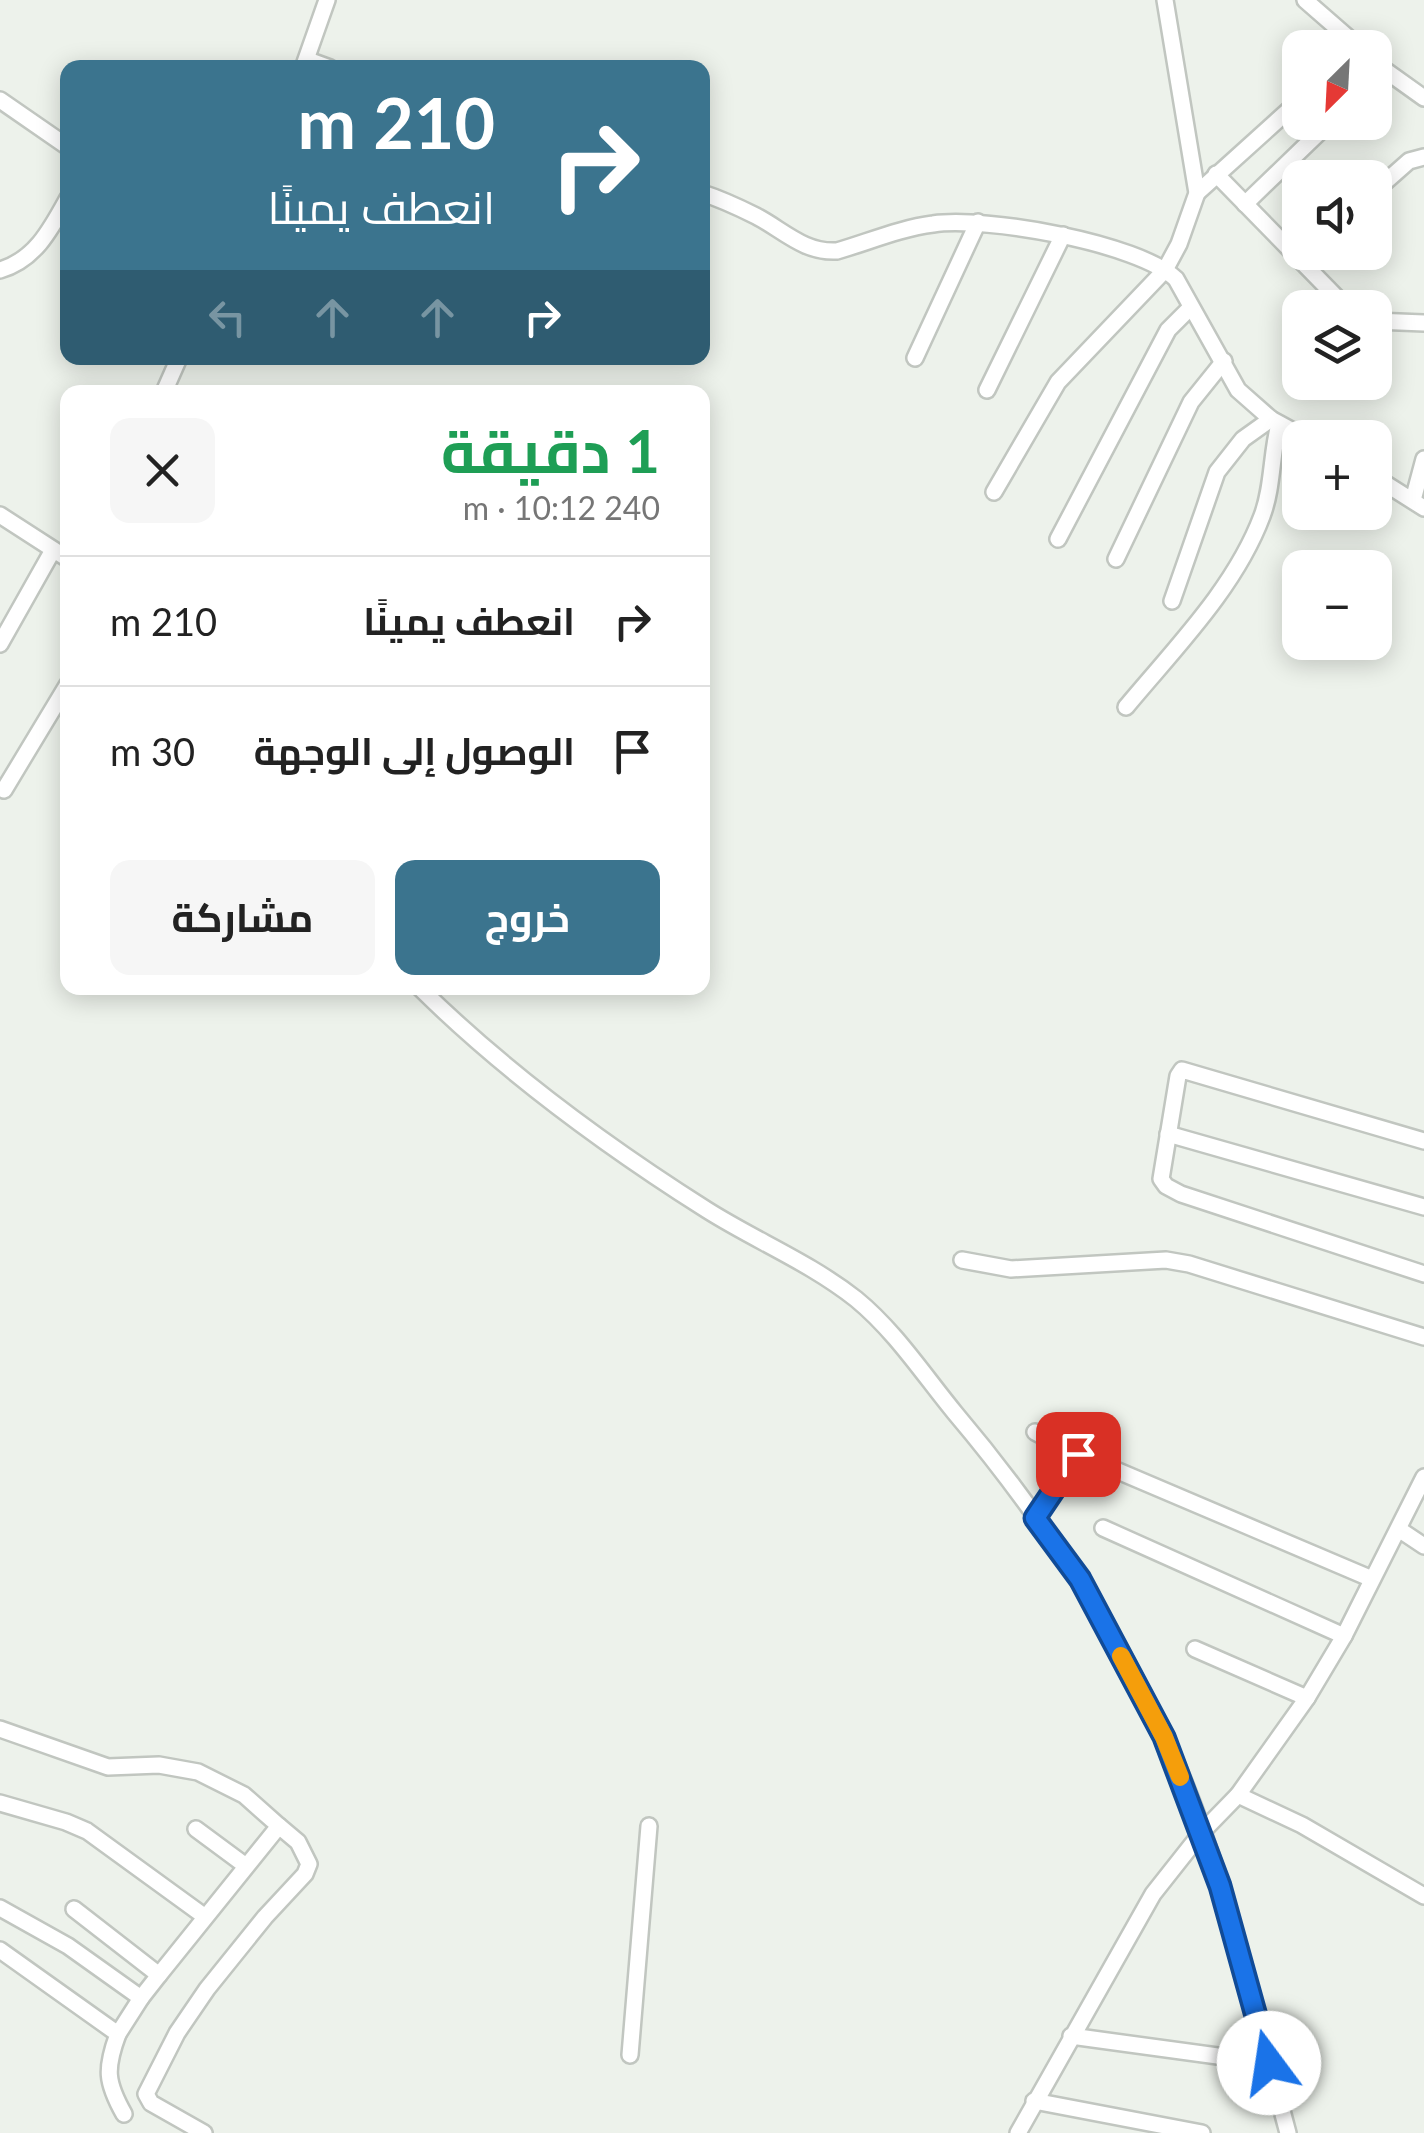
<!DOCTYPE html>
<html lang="ar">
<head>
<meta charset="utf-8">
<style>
  :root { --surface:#fff; --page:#f6f6f6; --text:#222; --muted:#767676; --line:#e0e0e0; --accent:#3b748e }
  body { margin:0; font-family:Lato,Cairo,sans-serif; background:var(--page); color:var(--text); direction:rtl; height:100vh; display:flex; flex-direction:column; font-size:38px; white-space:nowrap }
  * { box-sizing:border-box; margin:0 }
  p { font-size:32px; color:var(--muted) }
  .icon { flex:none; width:55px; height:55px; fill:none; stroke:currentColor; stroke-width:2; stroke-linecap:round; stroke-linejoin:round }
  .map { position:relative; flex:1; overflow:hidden; direction:ltr }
  .side { position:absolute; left:60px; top:385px; width:650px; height:610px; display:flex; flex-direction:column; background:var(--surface); border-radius:20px; box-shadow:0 5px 25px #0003; direction:rtl }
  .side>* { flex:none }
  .hud { position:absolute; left:60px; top:60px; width:650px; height:305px; border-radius:20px; box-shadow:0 5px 25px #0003; direction:rtl; background:#3b748e; color:#fff; overflow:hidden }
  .needle { width:65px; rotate:204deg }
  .fabs { position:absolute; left:1282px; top:30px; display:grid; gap:20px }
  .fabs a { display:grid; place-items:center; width:110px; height:110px; border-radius:20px; background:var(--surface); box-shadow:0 5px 25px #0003; font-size:50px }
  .pin { position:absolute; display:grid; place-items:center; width:85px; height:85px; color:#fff; margin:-42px; border-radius:20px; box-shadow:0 5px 15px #0006 }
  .me { position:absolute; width:110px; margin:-55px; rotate:346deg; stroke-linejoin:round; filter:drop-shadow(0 0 8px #0008) }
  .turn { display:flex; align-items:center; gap:35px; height:210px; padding:0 50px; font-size:45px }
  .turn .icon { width:130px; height:130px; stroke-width:2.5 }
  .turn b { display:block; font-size:70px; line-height:85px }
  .lanes { display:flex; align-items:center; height:95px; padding:0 50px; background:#0003; justify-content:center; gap:50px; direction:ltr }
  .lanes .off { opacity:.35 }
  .round { display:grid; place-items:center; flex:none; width:105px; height:105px; border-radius:20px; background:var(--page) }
  .headline { display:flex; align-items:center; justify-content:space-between; height:170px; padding:0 50px }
  h1 { font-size:60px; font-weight:700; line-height:75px; color:#1e9e55 }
  .cta { display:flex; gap:20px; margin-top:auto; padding:20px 50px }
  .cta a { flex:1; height:115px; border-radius:20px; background:var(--accent); color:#fff; font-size:40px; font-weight:700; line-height:115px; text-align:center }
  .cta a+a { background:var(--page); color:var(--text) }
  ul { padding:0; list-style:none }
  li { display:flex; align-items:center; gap:30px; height:130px; padding:0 50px; border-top:2px solid var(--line) }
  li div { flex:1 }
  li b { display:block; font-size:38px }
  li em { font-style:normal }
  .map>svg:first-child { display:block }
</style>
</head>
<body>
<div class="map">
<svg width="1424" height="2133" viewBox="0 0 1424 2133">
  <rect width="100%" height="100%" fill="#edf2eb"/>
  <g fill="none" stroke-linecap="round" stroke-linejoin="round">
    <g stroke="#c1c6c0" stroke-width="20">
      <g id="street">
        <polyline points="1305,0 1360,48"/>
        <polyline points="308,60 330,68"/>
        <polyline points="1375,63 1424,98"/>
        <polyline points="303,68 327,0"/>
        <polyline points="0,100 68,147"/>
        <polyline points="1216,174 1347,308"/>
        <polyline points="1375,191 1409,161 1424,157"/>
        <path d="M702,193C721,199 738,207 756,216C783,230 804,253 837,251C868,242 901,228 933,224C985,216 1139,243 1176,279L1238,390L1271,419L1306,438"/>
        <polyline points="1197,193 1300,100"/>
        <polyline points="1245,204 1330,122"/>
        <path d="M0,270C35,260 51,229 68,198"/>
        <polyline points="1375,321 1424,323"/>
        <polyline points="915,358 978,222"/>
        <polyline points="987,390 1063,235"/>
        <polyline points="164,392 179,358"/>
        <polyline points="1375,477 1424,508"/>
        <polyline points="994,492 1058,382 1165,270 1179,244 1197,193 1165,0"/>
        <polyline points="1413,500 1424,459"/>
        <polyline points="0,515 68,559"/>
        <polyline points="1058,539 1168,330 1190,308"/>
        <polyline points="1116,559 1191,402 1224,361"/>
        <polyline points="1172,601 1217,472 1243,439 1271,419"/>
        <polyline points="0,644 53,550"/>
        <path d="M1126,707C1175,648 1235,588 1262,516C1273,487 1271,455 1279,424"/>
        <polyline points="4,790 68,684"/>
        <path d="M420,988C505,1072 606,1146 707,1210C756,1241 809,1262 856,1299C895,1331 923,1374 955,1413C1038,1511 1109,1619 1164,1736C1223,1862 1252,2000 1288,2133"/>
        <polyline points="1168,1134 1424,1207"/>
        <polyline points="1424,1141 1182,1070 1178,1076 1161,1179 1166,1186 1181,1194 1424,1274"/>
        <polyline points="962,1260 1011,1269 1166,1260 1189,1264 1424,1337"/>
        <polyline points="1078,1454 1372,1579"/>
        <polyline points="1035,1518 1078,1454 1035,1432"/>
        <polyline points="1103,1528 1344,1636"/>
        <polyline points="1400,1530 1424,1546"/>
        <polyline points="1195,1649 1307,1698"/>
        <polyline points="0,1729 108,1767 159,1765 198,1772 244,1795 279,1826 159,1975"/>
        <polyline points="1238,1795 1302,1825 1424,1896"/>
        <polyline points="0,1803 66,1822 87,1831 204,1916"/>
        <polyline points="196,1829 246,1866"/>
        <polyline points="0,1908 68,1946 141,1998 118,2034"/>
        <polyline points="74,1909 159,1975 141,1998"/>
        <path d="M0,1950L118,2034C105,2069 106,2082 124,2114"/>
        <polyline points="1071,2036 1269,2063"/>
        <polyline points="630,2055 649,1826"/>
        <polyline points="1034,2101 1202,2133"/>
        <polyline points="204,2133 151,2103 146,2094 177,2033 207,1989 265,1917 305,1874 309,1864 298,1842 279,1826"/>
        <polyline points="1018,2133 1153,1894 1202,1832 1238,1795 1307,1698 1344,1636 1424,1477"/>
      </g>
    </g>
    <use href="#street" stroke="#fff" stroke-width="15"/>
  </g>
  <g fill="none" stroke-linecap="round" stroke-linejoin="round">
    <g stroke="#114b97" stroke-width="25">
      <polyline id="route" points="1078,1454 1035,1518 1080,1579 1164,1737 1220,1886 1269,2063"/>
    </g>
    <use href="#route" stroke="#1a73e8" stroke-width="18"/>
    <polyline stroke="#f59e0b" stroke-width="18" points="1121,1656 1164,1737 1180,1777"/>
  </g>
</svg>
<div class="fabs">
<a><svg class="needle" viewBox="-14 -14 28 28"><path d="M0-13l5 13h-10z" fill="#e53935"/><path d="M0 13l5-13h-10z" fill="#767676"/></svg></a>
<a><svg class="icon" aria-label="sound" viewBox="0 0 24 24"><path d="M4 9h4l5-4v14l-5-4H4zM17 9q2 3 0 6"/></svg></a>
<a><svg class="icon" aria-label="layers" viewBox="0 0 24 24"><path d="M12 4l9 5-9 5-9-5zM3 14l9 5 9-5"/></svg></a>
<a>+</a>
<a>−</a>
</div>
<div class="pin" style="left:1078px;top:1454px;background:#d93025"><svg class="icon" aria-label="arrive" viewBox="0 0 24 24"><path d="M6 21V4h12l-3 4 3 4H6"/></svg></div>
<svg class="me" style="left:1269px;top:2063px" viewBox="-20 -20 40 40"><circle r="19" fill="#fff"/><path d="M0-13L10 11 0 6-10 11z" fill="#1a73e8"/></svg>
<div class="hud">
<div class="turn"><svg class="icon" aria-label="right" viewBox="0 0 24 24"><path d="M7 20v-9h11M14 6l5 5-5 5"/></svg><div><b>210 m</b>انعطف يمينًا</div></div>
<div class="lanes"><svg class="icon off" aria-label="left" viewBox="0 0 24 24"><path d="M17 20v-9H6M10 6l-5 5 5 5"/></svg><svg class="icon off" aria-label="ahead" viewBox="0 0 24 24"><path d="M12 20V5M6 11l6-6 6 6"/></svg><svg class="icon off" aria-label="ahead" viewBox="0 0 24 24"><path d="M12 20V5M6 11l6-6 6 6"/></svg><svg class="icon" aria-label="right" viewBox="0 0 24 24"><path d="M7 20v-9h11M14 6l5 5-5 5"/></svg></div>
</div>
<section class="side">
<div class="headline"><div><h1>1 دقيقة</h1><p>240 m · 10:12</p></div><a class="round"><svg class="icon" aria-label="close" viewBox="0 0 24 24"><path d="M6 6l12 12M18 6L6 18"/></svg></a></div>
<ul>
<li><svg class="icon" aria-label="right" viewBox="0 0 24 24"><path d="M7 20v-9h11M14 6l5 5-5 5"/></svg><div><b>انعطف يمينًا</b></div><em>210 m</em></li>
<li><svg class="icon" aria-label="arrive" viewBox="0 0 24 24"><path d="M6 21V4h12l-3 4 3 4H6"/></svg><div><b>الوصول إلى الوجهة</b></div><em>30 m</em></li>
</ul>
<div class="cta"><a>خروج</a><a>مشاركة</a></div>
</section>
</div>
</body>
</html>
